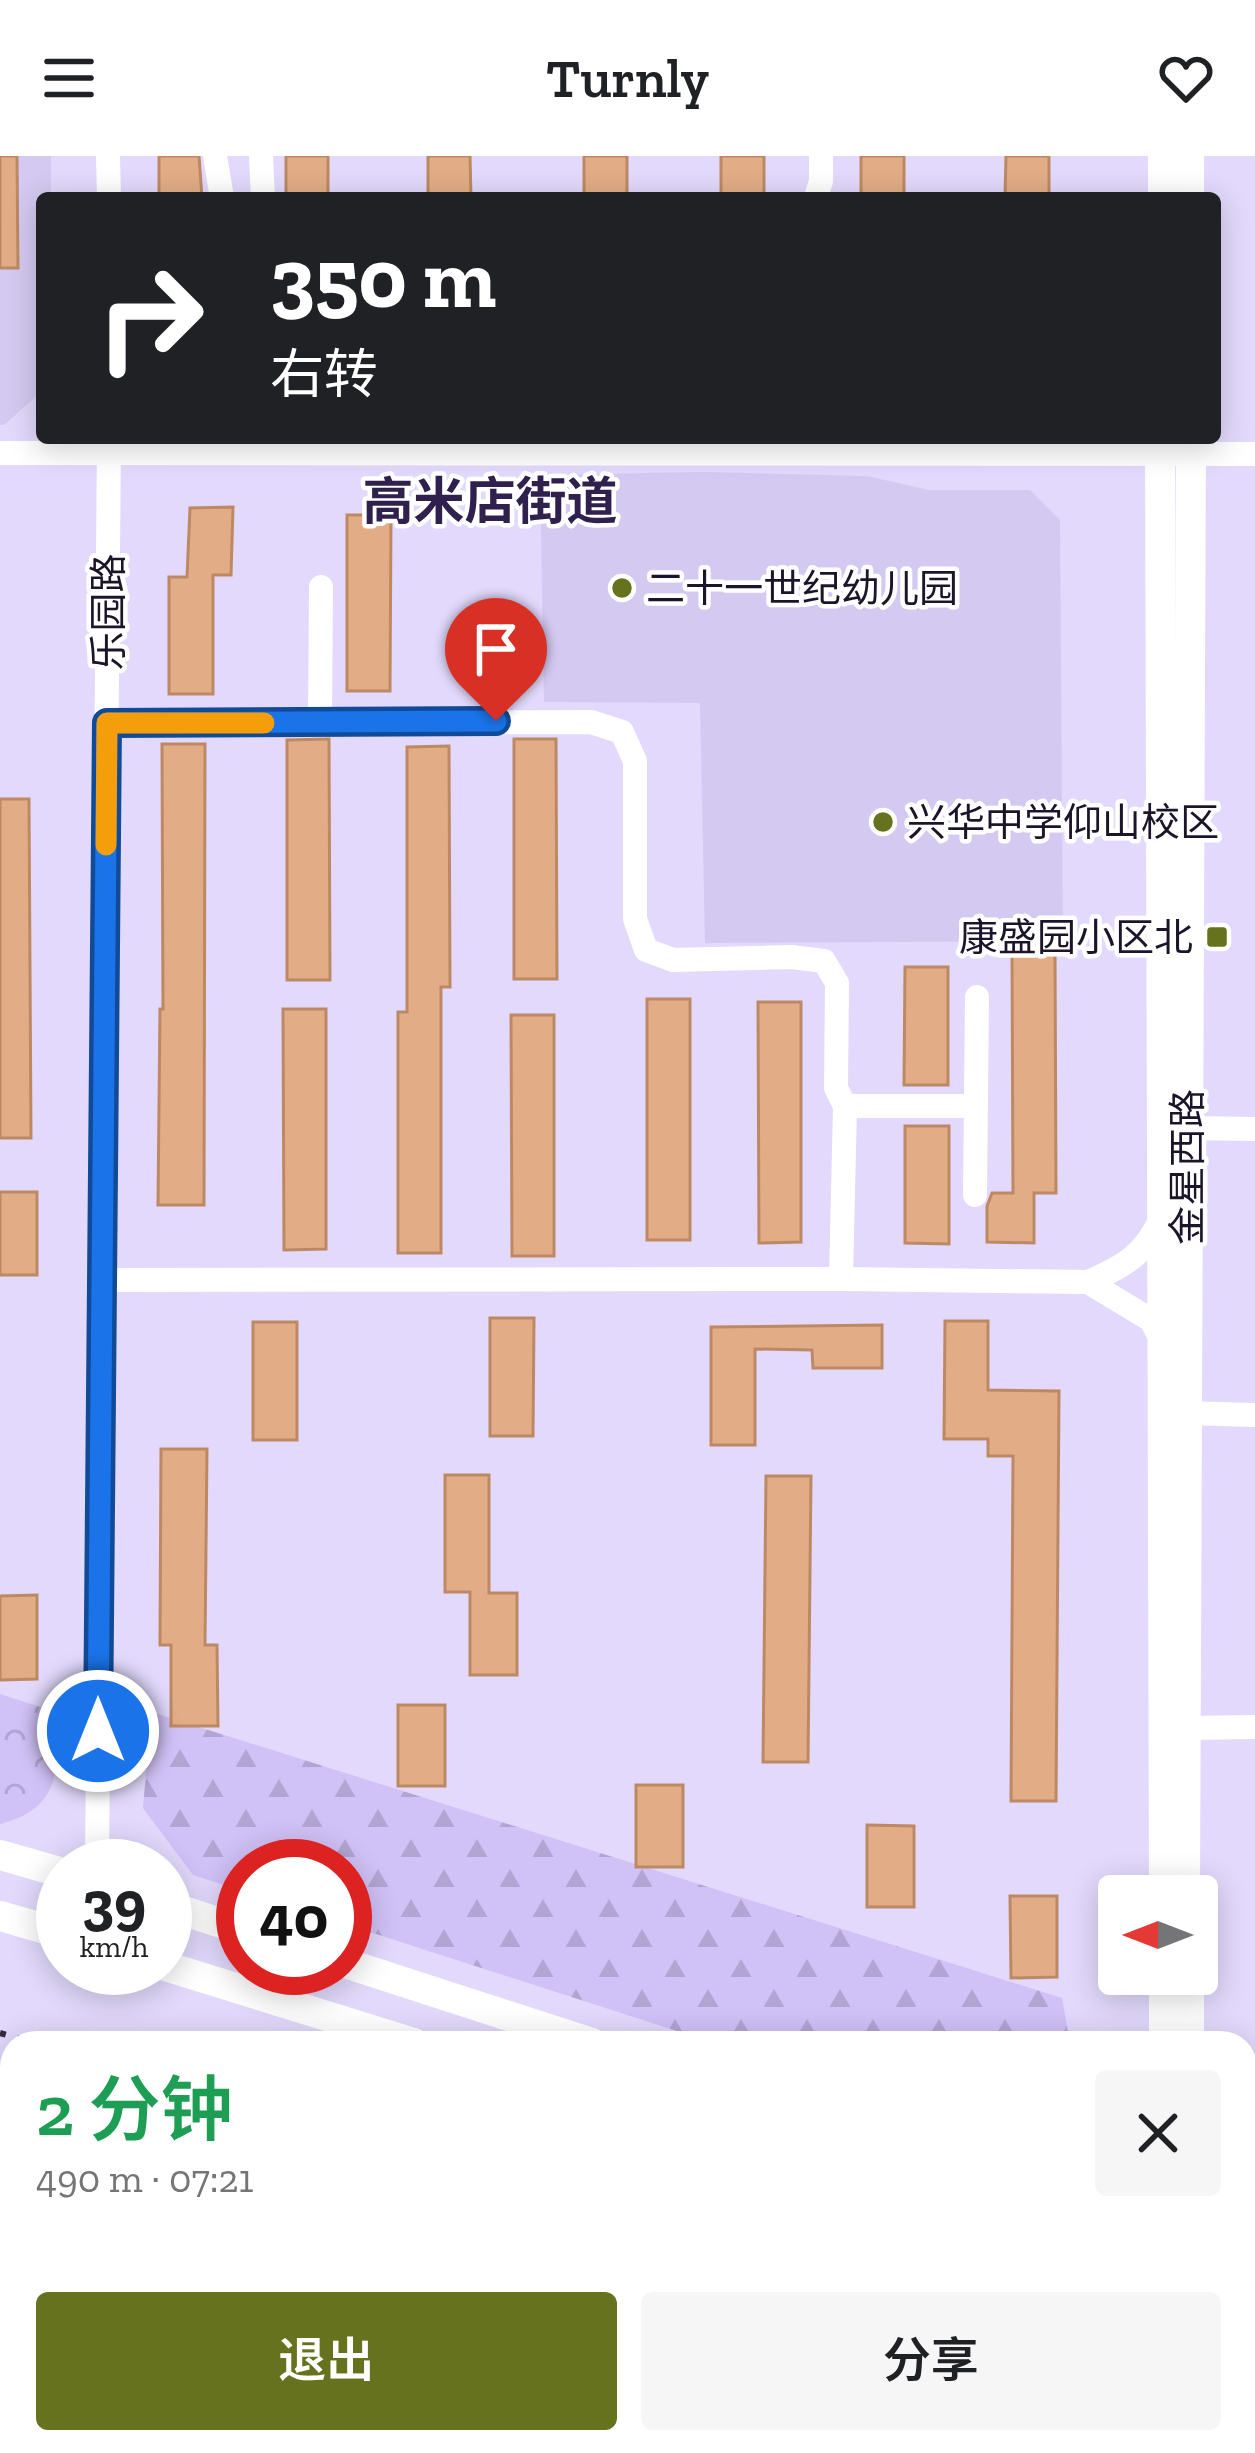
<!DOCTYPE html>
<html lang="zh">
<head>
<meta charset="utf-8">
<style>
  :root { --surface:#fff; --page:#f6f6f6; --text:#202124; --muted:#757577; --accent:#66721d }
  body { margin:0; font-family:"Zilla Slab","Noto Sans SC",serif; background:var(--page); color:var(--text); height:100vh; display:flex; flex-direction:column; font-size:45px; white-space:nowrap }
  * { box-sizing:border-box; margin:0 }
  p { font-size:39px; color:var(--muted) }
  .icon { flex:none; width:66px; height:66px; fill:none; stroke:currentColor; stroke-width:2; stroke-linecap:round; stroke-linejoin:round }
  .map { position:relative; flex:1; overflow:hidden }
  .side { position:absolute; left:0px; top:1875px; width:1257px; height:423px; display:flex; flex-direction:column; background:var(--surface); border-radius:36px 36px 0 0; box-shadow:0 6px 30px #0003 }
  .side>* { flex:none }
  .banner { position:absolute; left:36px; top:36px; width:1185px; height:252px; border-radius:12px; box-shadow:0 6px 30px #0003; background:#202124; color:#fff; overflow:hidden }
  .needle { width:78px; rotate:270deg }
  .fabs { position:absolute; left:1098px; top:1719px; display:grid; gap:24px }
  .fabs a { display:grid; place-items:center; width:120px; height:120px; border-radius:12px; background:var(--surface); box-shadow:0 6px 30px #0003; font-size:60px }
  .speed { position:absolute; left:36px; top:1683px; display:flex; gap:24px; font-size:60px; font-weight:700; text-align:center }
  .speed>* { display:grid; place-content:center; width:156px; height:156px; border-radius:50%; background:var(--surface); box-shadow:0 6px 30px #0003; line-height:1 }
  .speed small { font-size:30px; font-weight:400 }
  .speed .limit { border:18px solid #d22; background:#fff; color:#111 }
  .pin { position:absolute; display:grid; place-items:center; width:102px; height:102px; color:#fff; margin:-123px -51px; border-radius:50% 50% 50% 0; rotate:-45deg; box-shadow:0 0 12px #0007 }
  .pin .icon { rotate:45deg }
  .me { position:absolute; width:132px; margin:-66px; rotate:0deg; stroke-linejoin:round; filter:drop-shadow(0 0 9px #0008) }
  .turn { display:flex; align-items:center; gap:42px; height:252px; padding:0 36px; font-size:54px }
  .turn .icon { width:156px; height:156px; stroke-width:2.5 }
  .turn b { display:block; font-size:84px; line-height:102px }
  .round { display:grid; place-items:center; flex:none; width:126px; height:126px; border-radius:12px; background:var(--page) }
  .head { display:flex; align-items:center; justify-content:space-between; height:204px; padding:0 36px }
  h1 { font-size:72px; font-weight:600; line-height:90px; color:#1e9e55 }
  .action { display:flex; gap:24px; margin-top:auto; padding:24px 36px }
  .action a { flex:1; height:138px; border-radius:12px; background:var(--accent); color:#fff; font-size:48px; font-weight:600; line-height:138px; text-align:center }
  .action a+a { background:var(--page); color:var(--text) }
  header { display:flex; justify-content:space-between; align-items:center; height:156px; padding:0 36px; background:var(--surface); font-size:54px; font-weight:600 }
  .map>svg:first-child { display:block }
</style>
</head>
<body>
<header><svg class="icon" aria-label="menu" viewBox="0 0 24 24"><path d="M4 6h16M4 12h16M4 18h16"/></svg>Turnly<svg class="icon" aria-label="heart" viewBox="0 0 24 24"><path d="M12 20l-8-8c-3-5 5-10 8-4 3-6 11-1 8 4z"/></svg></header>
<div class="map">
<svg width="1255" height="2297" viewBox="0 0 1255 2297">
  <defs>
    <pattern id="forest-firs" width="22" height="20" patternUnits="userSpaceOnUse" patternTransform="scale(3)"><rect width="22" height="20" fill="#d0c1f6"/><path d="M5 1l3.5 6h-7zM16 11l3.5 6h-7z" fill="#b2a5d3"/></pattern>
    <pattern id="park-crowns" width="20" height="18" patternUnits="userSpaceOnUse" patternTransform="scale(3)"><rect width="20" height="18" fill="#d0c1f6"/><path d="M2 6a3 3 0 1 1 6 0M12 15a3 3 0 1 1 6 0" fill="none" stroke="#b2a5d3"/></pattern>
  </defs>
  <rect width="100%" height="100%" fill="#e2d9fc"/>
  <g fill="#d4caf1">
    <polygon points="0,0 51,0 51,42 42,42 42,235 4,269 0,269"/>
    <polygon points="704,316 867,320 929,334 1030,334 1060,364 1063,785 705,787 700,547 544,546 540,319"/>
  </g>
  <polygon fill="url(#forest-firs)" points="151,1556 1062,1842 1070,1887 714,1887 345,1768 345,1710 243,1710 243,1735 193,1719 143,1652"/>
  <path fill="url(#park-crowns)" d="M0,1538L59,1557C57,1612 63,1652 0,1668Z"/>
  <g fill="#e2ad86" stroke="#bc8964" stroke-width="3">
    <polygon points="0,0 17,0 18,112 0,112"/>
    <polygon points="159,0 199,0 202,42 159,42"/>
    <rect x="286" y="0" width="42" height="38"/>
    <polygon points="428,0 470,0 471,42 428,42"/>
    <rect x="584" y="0" width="43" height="42"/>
    <rect x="721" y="0" width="43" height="42"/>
    <rect x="861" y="0" width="43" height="42"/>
    <polygon points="1006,0 1049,0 1049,42 1005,42"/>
    <polygon points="233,351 231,419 213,419 213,538 169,538 169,421 187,421 190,352"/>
    <polygon points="347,359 391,359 390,535 347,535"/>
    <polygon points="329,583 330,824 287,824 287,584"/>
    <polygon points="514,583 556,583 557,823 514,823"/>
    <polygon points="162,588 205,588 204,1049 158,1049 160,853 163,853"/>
    <polygon points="449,590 450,831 441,831 441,1097 398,1097 398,856 407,856 407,591"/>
    <polygon points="0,643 29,643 31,982 0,982"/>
    <polygon points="1012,796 1055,796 1056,1037 1034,1037 1034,1087 987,1086 987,1050 992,1037 1013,1037"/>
    <polygon points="905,811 948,811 948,929 904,929"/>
    <rect x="647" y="843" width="43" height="241"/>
    <polygon points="758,846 801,846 801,1086 759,1087"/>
    <polygon points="283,853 326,853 326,1093 284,1094"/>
    <polygon points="511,859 554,859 554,1100 512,1100"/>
    <polygon points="905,970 949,970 949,1088 905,1087"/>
    <rect x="0" y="1036" width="37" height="83"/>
    <polygon points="490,1162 534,1162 533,1280 490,1280"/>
    <polygon points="945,1165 988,1165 988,1234 1059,1235 1056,1645 1011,1645 1013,1300 988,1300 988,1283 944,1283"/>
    <rect x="253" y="1166" width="44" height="118"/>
    <polygon points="882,1169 882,1212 813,1212 812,1194 755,1193 755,1289 711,1289 711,1171"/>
    <polygon points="161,1293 207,1293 205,1489 217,1489 218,1570 171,1570 171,1489 160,1489"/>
    <polygon points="445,1319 489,1319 489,1437 517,1437 517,1519 470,1519 470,1436 445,1436"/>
    <polygon points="766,1320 811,1320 808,1606 763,1606"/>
    <polygon points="37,1439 37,1523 0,1524 0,1440"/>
    <rect x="398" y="1549" width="47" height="81"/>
    <rect x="636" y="1629" width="47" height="82"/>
    <polygon points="867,1669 914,1670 914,1751 867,1751"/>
    <polygon points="1010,1740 1057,1740 1057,1821 1011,1822"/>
  </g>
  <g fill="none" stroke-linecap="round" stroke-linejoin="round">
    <g stroke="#857d99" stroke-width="3" stroke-dasharray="6 6" stroke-linecap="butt">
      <polyline points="1245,2062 1255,2064"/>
      <polyline points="1245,2219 1250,2297"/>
    </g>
    <g stroke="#fff" stroke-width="24">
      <polyline points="108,0 109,42"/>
      <polyline points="215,0 222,42"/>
      <polyline points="261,0 263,42"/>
      <polyline points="816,41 821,25 821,0"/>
      <polyline points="0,297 1255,298"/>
      <polyline points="320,566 321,431"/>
      <polyline points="107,567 591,566 622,576 635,605 635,763 646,794 673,804 791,801 824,805 837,827 836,932 845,950 841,1123"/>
      <polyline points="845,950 975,950"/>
      <polyline points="1188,972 1255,973"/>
      <polyline points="975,1039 977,841"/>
      <path d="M102,1124L841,1123L1088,1126C1125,1110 1146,1098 1162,1060"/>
      <polyline points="1088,1126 1151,1164 1163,1187"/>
      <polyline points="1187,1257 1255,1259"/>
      <polyline points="1186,1572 1255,1571"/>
      <polyline points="97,1710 109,282"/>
      <polyline points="0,2217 2,2090"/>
      <polyline points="643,2286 678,2297"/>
      <polyline points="10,2297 12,2200"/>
      <polyline points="37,2297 37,2286"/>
      <polyline points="111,2297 111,2286"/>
      <polyline points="155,2297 155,2286"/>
      <polyline points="172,2297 173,2286"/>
      <polyline points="251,2297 251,2286"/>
      <polyline points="331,2297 331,2286"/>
      <polyline points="383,2297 383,2286"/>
      <polyline points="428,2297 428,2286"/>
      <polyline points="457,2297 457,2286"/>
      <polyline points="504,2297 504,2286"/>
      <polyline points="540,2297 540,2286"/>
      <polyline points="582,2297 582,2286"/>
      <polyline points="613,2297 613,2286"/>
    </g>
    <g stroke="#fff" stroke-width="30">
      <polyline points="1189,0 1189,42"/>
      <polyline points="1163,42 1163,0"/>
      <polyline points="1160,282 1164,1740"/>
      <polyline points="0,1699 63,1717"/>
      <polyline points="1185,1740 1191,282"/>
      <polyline points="165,1749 243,1774"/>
      <polyline points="0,1760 63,1778"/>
      <polyline points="345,1807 592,1887"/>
      <polyline points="165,1810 414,1887"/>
      <polyline points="1164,1818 1164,1887"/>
      <polyline points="1189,1818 1189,1887"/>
      <polyline points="1245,2104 1255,2106"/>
      <polyline points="1245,2140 1255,2144"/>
      <polyline points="1245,2184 1255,2178"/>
      <polyline points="1153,2286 1153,2297"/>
      <polyline points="1177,2286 1177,2297"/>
      <polyline points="1204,2297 1206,2286"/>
    </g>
    <g stroke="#322a41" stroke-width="6" stroke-dasharray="6 12" stroke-linecap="butt">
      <polyline points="0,1877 34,1887"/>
      <polyline points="0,1989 12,1993"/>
      <polyline points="0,2035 12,2039"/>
      <polyline points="1245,2240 1255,2243"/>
      <polyline points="833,2286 870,2297"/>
      <polyline points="980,2286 1016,2297"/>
      <polyline points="1034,2286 1070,2297"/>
    </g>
  </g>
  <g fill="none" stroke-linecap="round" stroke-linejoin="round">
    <g stroke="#114b97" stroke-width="30">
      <polyline id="route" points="98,1575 107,567 496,565"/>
    </g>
    <use href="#route" stroke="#1a73e8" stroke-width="21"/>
    <polyline stroke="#f59e0b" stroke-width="21" points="106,689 107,567 264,567"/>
  </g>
  <g fill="#66721d" stroke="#fff" stroke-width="4.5">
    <circle cx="622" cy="432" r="12"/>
    <circle cx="883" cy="666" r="12"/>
    <rect x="1205" y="769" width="24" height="24" rx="6"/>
  </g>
  <g text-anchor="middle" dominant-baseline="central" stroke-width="9" stroke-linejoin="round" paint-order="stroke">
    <g font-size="39" fill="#1c152a" stroke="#fff" text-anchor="start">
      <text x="646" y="432">二十一世纪幼儿园</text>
      <text x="907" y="666">兴华中学仰山校区</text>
      <text x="1193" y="781" text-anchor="end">康盛园小区北</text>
    </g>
    <g font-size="39" fill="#1c152a" stroke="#fff">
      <text transform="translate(108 456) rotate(-90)">乐园路</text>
      <text transform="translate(1187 1011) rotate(-90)">金星西路</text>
    </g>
    <g font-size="51" font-weight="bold" fill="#30204e" stroke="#fff">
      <text x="490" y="345">高米店街道</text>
    </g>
  </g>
</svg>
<div class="fabs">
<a><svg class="needle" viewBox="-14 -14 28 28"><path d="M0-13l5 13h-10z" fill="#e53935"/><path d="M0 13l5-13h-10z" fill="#757577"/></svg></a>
</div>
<div class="speed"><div>39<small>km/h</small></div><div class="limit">40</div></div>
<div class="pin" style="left:496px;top:565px;background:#d93025"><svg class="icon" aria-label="arrive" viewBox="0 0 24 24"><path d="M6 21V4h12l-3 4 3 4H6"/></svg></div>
<svg class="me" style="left:98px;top:1575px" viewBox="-20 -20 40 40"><circle r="17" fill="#1a73e8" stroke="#fff" stroke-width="3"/><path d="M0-11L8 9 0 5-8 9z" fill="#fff"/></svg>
<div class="banner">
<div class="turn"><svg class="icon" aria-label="right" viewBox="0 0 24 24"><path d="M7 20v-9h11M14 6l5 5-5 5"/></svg><div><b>350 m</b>右转</div></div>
</div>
<section class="side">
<div class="head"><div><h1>2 分钟</h1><p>490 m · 07:21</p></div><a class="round"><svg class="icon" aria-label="close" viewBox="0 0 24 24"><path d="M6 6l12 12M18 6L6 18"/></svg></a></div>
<div class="action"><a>退出</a><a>分享</a></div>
</section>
</div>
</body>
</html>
